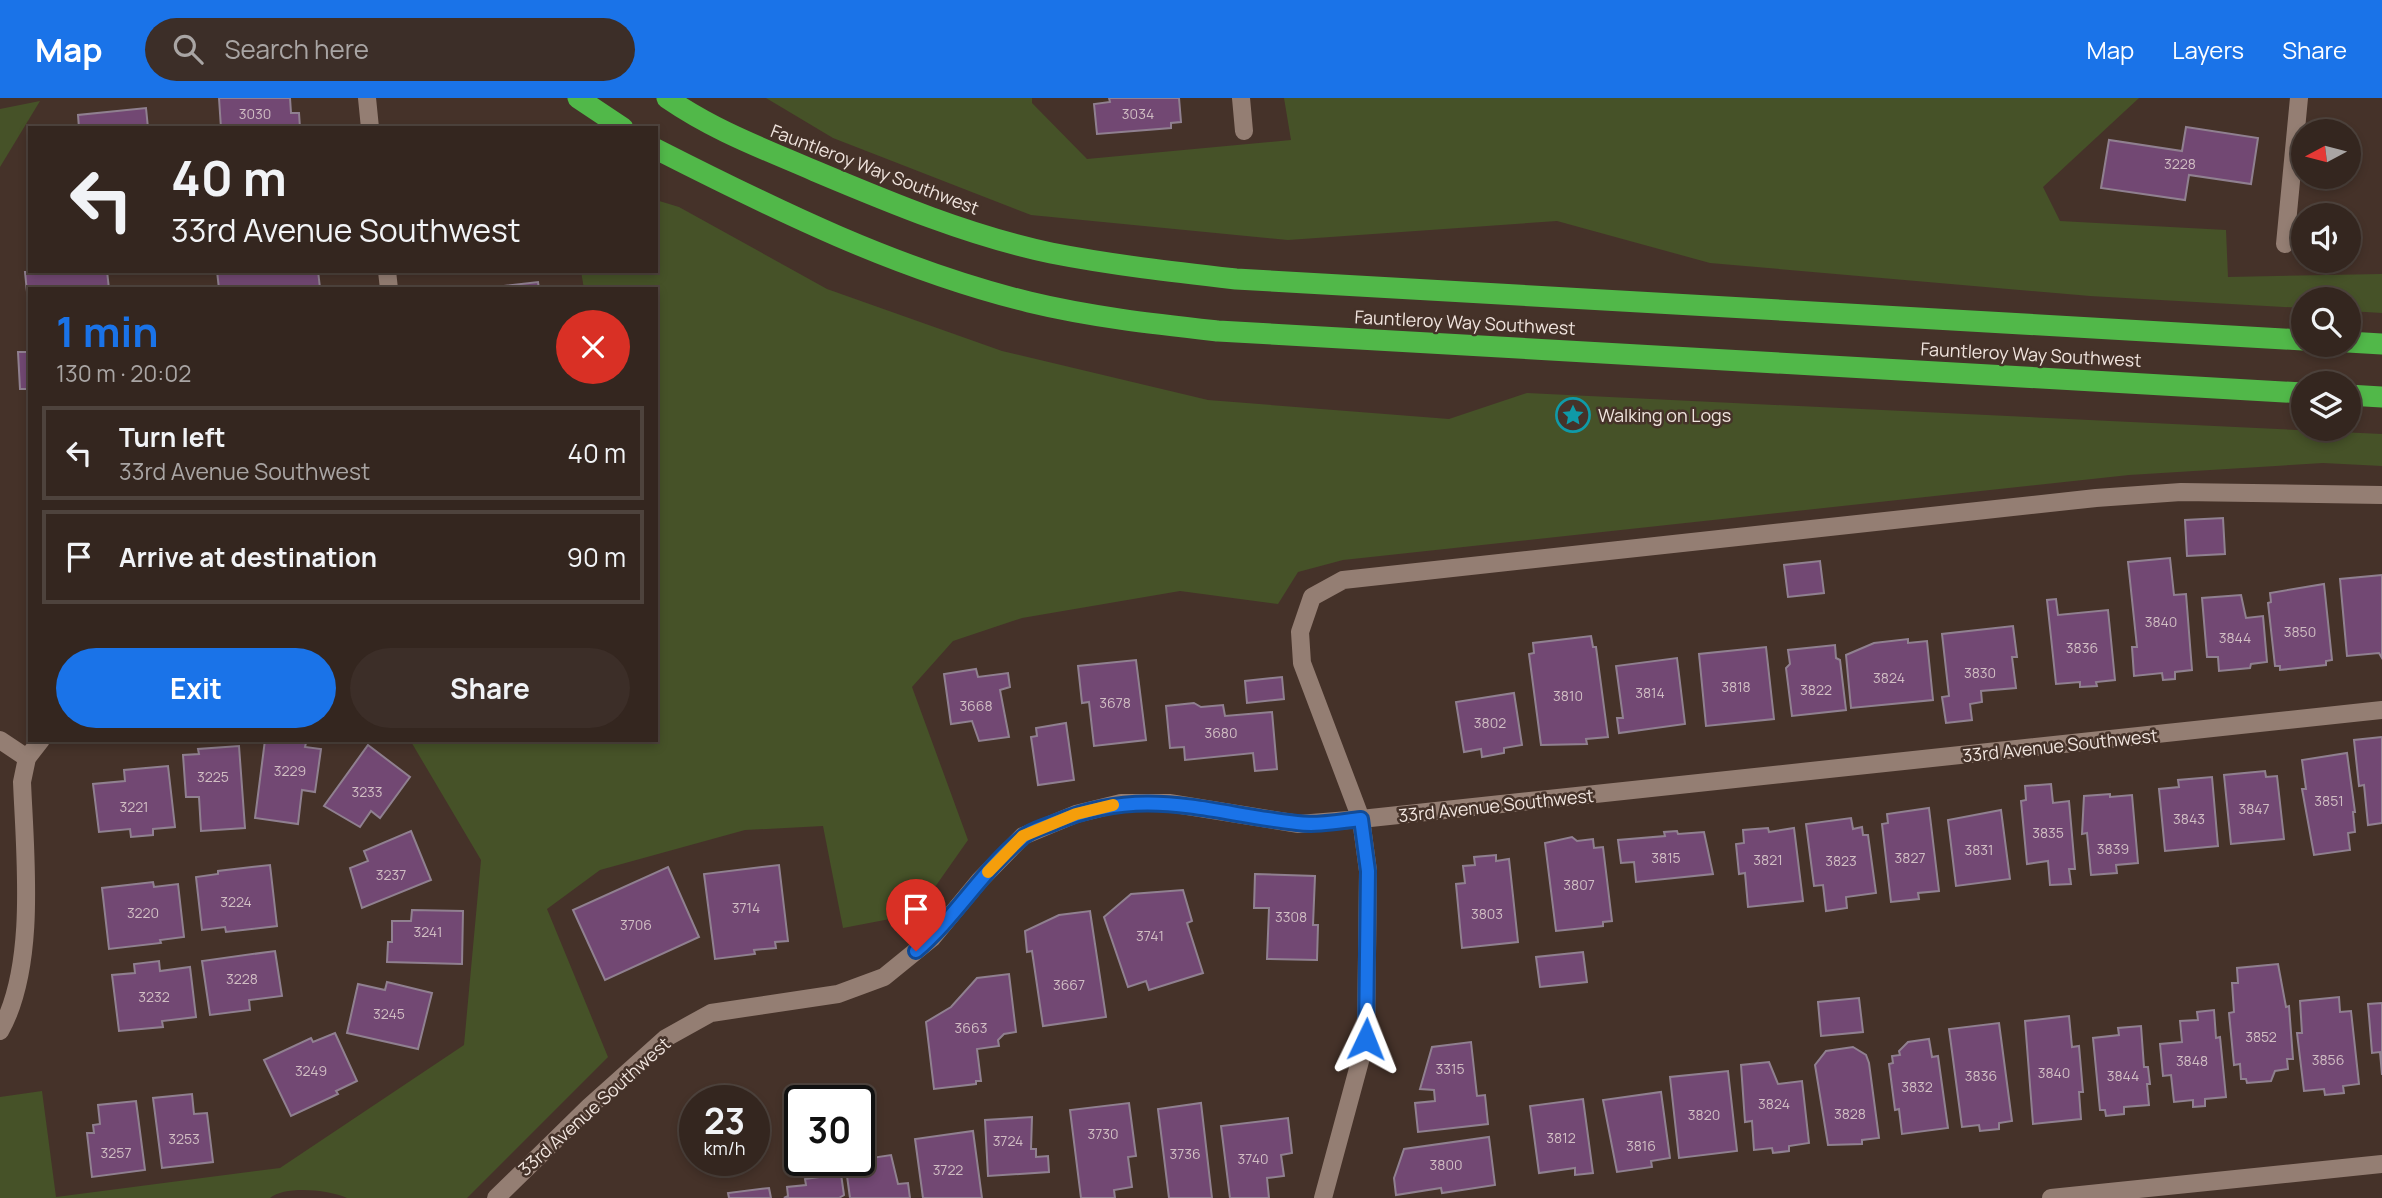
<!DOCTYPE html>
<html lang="en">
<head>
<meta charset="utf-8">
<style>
  :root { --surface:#34261f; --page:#3c2e28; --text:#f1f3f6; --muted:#a9a5a4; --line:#4e433d; --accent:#1a73e8 }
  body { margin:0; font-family:Manrope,sans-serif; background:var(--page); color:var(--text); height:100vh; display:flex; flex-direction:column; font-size:26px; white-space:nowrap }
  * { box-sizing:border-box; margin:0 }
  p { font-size:23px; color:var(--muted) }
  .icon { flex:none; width:38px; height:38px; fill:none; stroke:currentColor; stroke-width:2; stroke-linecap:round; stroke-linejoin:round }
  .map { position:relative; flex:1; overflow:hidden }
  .sheet { position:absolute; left:28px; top:189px; width:630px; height:455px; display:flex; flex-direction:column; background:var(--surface); border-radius:0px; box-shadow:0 4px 10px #0003,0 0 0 2px var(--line) }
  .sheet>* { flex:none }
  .guide { position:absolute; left:28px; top:28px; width:630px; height:147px; border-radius:0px; box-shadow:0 4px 10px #0003,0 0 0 2px var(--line); background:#34261f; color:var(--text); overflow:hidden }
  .needle { width:46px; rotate:263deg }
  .fabs { position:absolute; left:2291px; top:21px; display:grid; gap:14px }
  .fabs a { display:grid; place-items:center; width:70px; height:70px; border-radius:50%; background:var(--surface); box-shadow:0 4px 10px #0003,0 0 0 2px var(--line); font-size:35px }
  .speed { position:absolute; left:679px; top:987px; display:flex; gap:14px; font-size:35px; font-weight:700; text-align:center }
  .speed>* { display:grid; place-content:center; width:91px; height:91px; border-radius:50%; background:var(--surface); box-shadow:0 4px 10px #0003,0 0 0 2px var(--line); line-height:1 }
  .speed small { font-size:18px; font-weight:400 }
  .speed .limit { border:4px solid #111; border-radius:10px; background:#fff; color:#111 }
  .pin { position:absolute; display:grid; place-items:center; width:60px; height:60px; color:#fff; margin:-72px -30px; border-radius:50% 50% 50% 0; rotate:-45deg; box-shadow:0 0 7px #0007 }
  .pin .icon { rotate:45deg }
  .me { position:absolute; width:77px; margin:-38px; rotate:2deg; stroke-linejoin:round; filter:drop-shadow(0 0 5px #0008) }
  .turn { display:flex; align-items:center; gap:24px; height:147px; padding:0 28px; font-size:32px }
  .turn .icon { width:91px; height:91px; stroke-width:2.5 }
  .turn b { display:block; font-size:49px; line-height:60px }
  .round { display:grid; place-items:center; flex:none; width:74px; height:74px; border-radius:37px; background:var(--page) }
  .overview { display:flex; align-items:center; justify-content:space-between; height:119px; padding:0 28px }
  h1 { font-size:42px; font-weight:700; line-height:52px; color:var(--accent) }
  .cta { display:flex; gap:14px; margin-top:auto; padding:14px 28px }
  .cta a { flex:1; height:80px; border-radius:42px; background:var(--accent); color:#fff; font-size:28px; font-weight:700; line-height:80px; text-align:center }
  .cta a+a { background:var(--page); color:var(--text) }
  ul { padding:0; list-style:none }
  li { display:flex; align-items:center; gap:21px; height:94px; margin:0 14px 10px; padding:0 14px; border:4px solid var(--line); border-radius:0px }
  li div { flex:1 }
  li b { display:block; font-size:26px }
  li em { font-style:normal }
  header { display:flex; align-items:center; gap:42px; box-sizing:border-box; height:98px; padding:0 35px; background:var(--accent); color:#fff }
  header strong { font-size:33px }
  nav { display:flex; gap:38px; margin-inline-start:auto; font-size:24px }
  .search { width:490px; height:63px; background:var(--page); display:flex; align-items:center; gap:18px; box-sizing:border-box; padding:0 24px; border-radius:38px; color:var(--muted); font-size:26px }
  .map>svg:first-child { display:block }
</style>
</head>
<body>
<header>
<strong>Map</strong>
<div class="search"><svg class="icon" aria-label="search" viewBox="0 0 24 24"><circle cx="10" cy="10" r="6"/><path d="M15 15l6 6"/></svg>Search here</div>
<nav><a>Map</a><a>Layers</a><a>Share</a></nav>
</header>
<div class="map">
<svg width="2382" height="1100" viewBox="0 0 2382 1100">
  <rect width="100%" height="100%" fill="#453229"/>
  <g fill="#465228">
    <polygon points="766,0 1032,0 1032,5 1087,61 1291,42 1284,0 2139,0 2043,89 2060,123 2226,132 2228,179 2382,176 2382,215 2349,213 2348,201 2303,201 2303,210 2090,198 1710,165 1557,123 1288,142 1031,117 833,40"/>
    <polygon points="40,3 0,69 0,11"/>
    <path d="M656,102L679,109L827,191L1002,253L1208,302L1449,321L1527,295L2382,336V368L2323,365L2129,377L1343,462L1298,474L1278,506L1180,493L1022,520L953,543L912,589L968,742L916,816L843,830L823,728L745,732L600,772L547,811L608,959L467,1100H347C329,1092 286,1087 270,1100H0V999L42,993L56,1099L280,1070L464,947L481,762L410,642H656V191H584L581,173H656Z"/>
  </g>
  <g fill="#724873" stroke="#908090" stroke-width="2">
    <polygon points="219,0 290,0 291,15 299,15 300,30 221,30"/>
    <polygon points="1109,0 1179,0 1181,24 1171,25 1171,30 1097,36 1094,6 1110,4"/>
    <polygon points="146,10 148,30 79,30 78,17"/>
    <polygon points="2186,29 2258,40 2251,86 2189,77 2185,102 2101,90 2109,42 2182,53"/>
    <polygon points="107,173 109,191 30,191 29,214 25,174"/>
    <polygon points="217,173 318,173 320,190 219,191"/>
    <polygon points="538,184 539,191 496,191 496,189"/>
    <polygon points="18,254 30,254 30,291 20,291"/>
    <polygon points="2223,420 2225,456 2187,458 2185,422"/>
    <polygon points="2170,460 2174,497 2186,496 2192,572 2175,574 2175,581 2163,582 2162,575 2134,578 2132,549 2137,549 2128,464"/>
    <polygon points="1820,463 1824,495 1788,499 1784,467"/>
    <polygon points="2382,477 2382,560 2379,555 2347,558 2340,481"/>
    <polygon points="2324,486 2332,562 2326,563 2326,567 2280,572 2280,568 2275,568 2268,505 2271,504 2270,495"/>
    <polygon points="2241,497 2246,520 2263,518 2267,564 2251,566 2250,570 2219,573 2218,559 2207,559 2202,500"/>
    <polygon points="2056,501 2058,517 2108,512 2115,582 2096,584 2097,588 2080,589 2080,584 2056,586 2047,502"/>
    <polygon points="2013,528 2017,559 2012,559 2016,590 1981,593 1982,604 1970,606 1972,622 1946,625 1942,599 1949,598 1942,536"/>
    <polygon points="1591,538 1593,549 1596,549 1608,639 1586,641 1587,646 1541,647 1529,556 1534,555 1533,545"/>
    <polygon points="1908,541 1908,545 1927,543 1933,602 1851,610 1846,557 1874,545"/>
    <polygon points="1835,547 1836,560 1840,562 1846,612 1792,618 1786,570 1790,566 1788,552"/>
    <polygon points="1766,549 1774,621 1706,628 1699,556"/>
    <polygon points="1677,560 1685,626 1619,635 1617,620 1623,620 1616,568"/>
    <polygon points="1136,562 1146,642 1094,648 1089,604 1082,605 1078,568"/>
    <polygon points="976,571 978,579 1008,575 1010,589 1000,592 1009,639 979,643 972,623 951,626 944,576"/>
    <polygon points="1282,579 1284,601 1247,605 1245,583"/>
    <polygon points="1514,595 1522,647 1504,650 1504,655 1482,659 1481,651 1464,654 1456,604"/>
    <polygon points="1194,605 1201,609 1223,607 1225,618 1272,614 1277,671 1255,673 1253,655 1185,662 1184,649 1170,650 1166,608"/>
    <polygon points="1066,625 1074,682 1038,687 1031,639 1037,638 1036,630"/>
    <polygon points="2382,639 2382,725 2368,727 2364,687 2359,688 2354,642"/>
    <polygon points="265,642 306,645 305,649 321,651 315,694 302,692 298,726 255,720"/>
    <polygon points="368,647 410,679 380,720 371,713 360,729 324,708"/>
    <polygon points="239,648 245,730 201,733 199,699 186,699 183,657 199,656 198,651"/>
    <polygon points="2347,655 2355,714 2353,714 2355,734 2348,735 2350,752 2314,757 2302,691 2306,691 2302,662"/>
    <polygon points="168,668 175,729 153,731 153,737 131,739 130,731 99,734 93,686 125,683 124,672"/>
    <polygon points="2265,673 2266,679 2277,678 2284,741 2231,746 2224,677"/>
    <polygon points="2212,679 2218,748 2165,753 2159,691 2179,689 2178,682"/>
    <polygon points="2051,686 2053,705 2069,703 2075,771 2069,771 2071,786 2050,787 2048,763 2027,766 2021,703 2026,702 2025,688"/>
    <polygon points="2110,696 2110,699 2132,697 2138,765 2116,767 2117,775 2091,777 2087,735 2082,736 2084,698"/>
    <polygon points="1929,710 1939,793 1918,795 1919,801 1891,804 1882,726 1888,725 1887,716"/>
    <polygon points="2001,712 2010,781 1956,788 1948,722"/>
    <polygon points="1851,720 1853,731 1862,729 1863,737 1868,737 1876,795 1846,799 1847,810 1826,813 1823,787 1814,788 1806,726"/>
    <polygon points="1768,730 1769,734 1794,730 1803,803 1748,809 1745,775 1739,776 1736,746 1744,745 1743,732"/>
    <polygon points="411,733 431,782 362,810 350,770 368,763 364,753"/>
    <polygon points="1677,733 1678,736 1704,734 1713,776 1636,784 1634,764 1621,765 1618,742 1665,738 1664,734"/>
    <polygon points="1572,739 1577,743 1593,741 1594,750 1603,749 1612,823 1603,824 1603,828 1556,833 1545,745"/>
    <polygon points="1496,757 1496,763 1509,761 1518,844 1462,850 1456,786 1465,785 1463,768 1475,767 1474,759"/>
    <polygon points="270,767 277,828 226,834 225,829 202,832 196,779 218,776 218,773"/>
    <polygon points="779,767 788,843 775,844 776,850 754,852 755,856 715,861 704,776"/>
    <polygon points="668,769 699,839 605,882 573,812"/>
    <polygon points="1255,776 1315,778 1313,827 1318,827 1317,862 1267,861 1269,810 1254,810"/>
    <polygon points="153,784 154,789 178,786 184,839 160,842 161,845 109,851 102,790"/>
    <polygon points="1183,792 1192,823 1187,825 1203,875 1149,892 1146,883 1128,889 1104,819 1131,796"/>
    <polygon points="412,812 463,813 462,866 387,864 388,844 392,844 392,823 411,823"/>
    <polygon points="1090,813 1106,919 1043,928 1032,853 1027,854 1025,833 1059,817"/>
    <polygon points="275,853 282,898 249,902 250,912 210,917 202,863"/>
    <polygon points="1583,854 1587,884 1540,889 1536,859"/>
    <polygon points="159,863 160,873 190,869 196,919 162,923 163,929 119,933 112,877 135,875 134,866"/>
    <polygon points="2278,866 2286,909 2289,908 2293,961 2287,961 2288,971 2275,973 2271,983 2247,985 2246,981 2241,981 2240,966 2234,967 2229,915 2234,914 2232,885 2238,885 2237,870"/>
    <polygon points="1009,876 1016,934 1004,936 998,942 999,948 977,951 981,983 976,983 976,986 934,991 926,924 951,909 977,880"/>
    <polygon points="387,884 432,895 418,951 347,935 358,886 385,892"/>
    <polygon points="2339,899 2340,914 2351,913 2359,986 2343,988 2344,995 2325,997 2324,991 2304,993 2297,935 2302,935 2300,903"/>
    <polygon points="1859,900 1863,934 1821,938 1818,904"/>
    <polygon points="2382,905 2382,977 2380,954 2372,955 2368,906"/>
    <polygon points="2214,912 2216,940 2220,939 2226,999 2205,1001 2205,1008 2193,1009 2193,1002 2174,1004 2171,977 2163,978 2160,946 2182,944 2180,923 2198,922 2197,914"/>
    <polygon points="2069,918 2072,949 2079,948 2083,994 2079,994 2081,1021 2033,1026 2025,923"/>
    <polygon points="1999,925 2012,1023 1999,1025 1999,1031 1980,1033 1979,1027 1962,1029 1949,931"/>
    <polygon points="2141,928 2144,969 2148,969 2150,986 2147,986 2149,1007 2124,1009 2124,1016 2106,1018 2105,1012 2100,1012 2093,940 2119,937 2118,930"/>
    <polygon points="335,935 357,983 336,993 338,996 291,1018 264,962 311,940 313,944"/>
    <polygon points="1929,941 1932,959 1938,958 1948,1030 1902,1036 1899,1011 1895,1012 1889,966 1893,965 1892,958 1900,957 1899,953 1908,944"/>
    <polygon points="1471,944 1477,998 1485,997 1488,1026 1418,1034 1415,1005 1435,1003 1434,992 1420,991 1432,949"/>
    <polygon points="1853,949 1866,957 1869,965 1879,1040 1862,1042 1862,1046 1828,1047 1815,967 1826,953"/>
    <polygon points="1769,964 1778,986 1802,983 1809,1045 1789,1048 1789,1053 1773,1055 1772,1050 1754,1052 1752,1023 1745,1024 1741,967"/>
    <polygon points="1728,973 1737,1053 1679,1060 1670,979"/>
    <polygon points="1661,994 1670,1060 1651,1063 1652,1069 1617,1074 1603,1002"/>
    <polygon points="192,996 194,1016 207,1015 213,1064 162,1070 153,1000"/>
    <polygon points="1583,1001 1593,1075 1575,1077 1575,1070 1539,1075 1530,1008"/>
    <polygon points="136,1003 145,1072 92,1079 87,1035 94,1035 93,1027 100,1026 98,1007"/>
    <polygon points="1129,1005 1136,1058 1128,1059 1132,1089 1114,1092 1115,1100 1081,1100 1070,1012"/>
    <polygon points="1201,1005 1212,1100 1169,1100 1158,1011"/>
    <polygon points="1032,1019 1031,1051 1036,1051 1036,1059 1048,1058 1049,1074 988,1078 985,1022"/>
    <polygon points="1288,1020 1292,1055 1281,1057 1284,1078 1267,1080 1269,1100 1230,1100 1221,1028"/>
    <polygon points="973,1033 982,1100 923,1100 915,1041"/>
    <polygon points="1489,1039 1495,1087 1442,1095 1441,1090 1396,1097 1394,1080 1404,1051"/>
    <polygon points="891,1057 898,1086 908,1085 910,1100 850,1100 847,1078 853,1077 851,1063"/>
    <polygon points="841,1076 844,1097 839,1100 784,1100 788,1098 787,1089 806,1087 805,1081"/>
    <polygon points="769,1090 771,1100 729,1100 728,1095"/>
  </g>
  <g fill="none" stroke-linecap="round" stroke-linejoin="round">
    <g stroke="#947e73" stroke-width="18">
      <polyline points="367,0 370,30"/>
      <polyline points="1241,0 1244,33"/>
      <polyline points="2285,146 2299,0"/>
      <polyline points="387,173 389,191"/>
      <polyline points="0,642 27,660"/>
      <path d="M0,933C37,868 25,757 22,684L27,660L41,642"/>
      <polyline points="496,1100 589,1009 666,940 711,915 838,896 884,879 932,840 980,782 1023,738 1076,716 1121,705 1169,705 1299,726 1361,721 2382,612"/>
      <polyline points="1323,1100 1366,941 1368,773 1361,721 1302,565 1300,534 1312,499 1343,482 2096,400 2181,394 2382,397"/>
      <polyline points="2051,1100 2382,1066"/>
    </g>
    <g stroke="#51b849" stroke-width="21">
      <polyline points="578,0 623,30"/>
      <path d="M667,0C715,33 762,50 815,73C891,105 970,138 1051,155C1112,167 1174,174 1236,181L2303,242"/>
      <path d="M656,51C776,112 898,172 1029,204C1091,219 1155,226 1218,233L2303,295"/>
      <polyline points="2348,244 2382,246"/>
      <polyline points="2348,297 2382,299"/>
    </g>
  </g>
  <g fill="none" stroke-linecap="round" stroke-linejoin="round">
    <g stroke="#114b97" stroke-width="18">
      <path id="route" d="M916,853C955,820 982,773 1022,740C1030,732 1045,729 1056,724C1145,687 1207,715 1297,725C1317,728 1341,723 1361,721L1368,773L1366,941"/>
    </g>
    <use href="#route" stroke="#1a73e8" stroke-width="12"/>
    <polyline stroke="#f59e0b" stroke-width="12" points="988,774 1023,738 1076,716 1113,707"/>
  </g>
  <defs>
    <g id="sight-ring" transform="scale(1.75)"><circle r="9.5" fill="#453229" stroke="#0f9aa8" stroke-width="1.5"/><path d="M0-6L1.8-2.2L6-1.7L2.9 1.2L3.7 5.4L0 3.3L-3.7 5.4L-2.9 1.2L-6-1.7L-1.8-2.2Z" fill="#0f9aa8"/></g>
  </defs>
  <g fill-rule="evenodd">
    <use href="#sight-ring" x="1573" y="317"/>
  </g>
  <g text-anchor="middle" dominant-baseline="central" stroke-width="5" stroke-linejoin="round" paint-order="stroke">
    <g font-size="14" fill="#d0bdc3">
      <text x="255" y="15">3030</text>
      <text x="1138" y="15">3034</text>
      <text x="2180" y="65">3228</text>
      <text x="2161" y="523">3840</text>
      <text x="2300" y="533">3850</text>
      <text x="2235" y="539">3844</text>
      <text x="2082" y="549">3836</text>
      <text x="1980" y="574">3830</text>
      <text x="1889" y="579">3824</text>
      <text x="1736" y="588">3818</text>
      <text x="1816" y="591">3822</text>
      <text x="1650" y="594">3814</text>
      <text x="1568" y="597">3810</text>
      <text x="1115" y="604">3678</text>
      <text x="976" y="607">3668</text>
      <text x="1490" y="624">3802</text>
      <text x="1221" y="634">3680</text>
      <text x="290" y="672">3229</text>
      <text x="213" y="678">3225</text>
      <text x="367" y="693">3233</text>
      <text x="2329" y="702">3851</text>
      <text x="134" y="708">3221</text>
      <text x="2254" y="710">3847</text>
      <text x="2189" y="720">3843</text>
      <text x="2048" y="734">3835</text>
      <text x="2113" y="750">3839</text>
      <text x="1979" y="751">3831</text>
      <text x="1666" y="759">3815</text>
      <text x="1910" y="759">3827</text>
      <text x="1768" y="761">3821</text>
      <text x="1841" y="762">3823</text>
      <text x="391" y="776">3237</text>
      <text x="1579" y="786">3807</text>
      <text x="236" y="803">3224</text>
      <text x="746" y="809">3714</text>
      <text x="143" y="814">3220</text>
      <text x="1487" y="815">3803</text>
      <text x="1291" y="818">3308</text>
      <text x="636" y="826">3706</text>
      <text x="428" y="833">3241</text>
      <text x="1150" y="837">3741</text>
      <text x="242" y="880">3228</text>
      <text x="1069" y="886">3667</text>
      <text x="154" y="898">3232</text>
      <text x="389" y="915">3245</text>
      <text x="971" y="929">3663</text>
      <text x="2261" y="938">3852</text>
      <text x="2328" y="961">3856</text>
      <text x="2192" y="962">3848</text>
      <text x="1450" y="970">3315</text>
      <text x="311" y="972">3249</text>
      <text x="2054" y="974">3840</text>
      <text x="1981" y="977">3836</text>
      <text x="2123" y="977">3844</text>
      <text x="1917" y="988">3832</text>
      <text x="1774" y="1005">3824</text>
      <text x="1850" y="1015">3828</text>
      <text x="1704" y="1016">3820</text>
      <text x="1103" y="1035">3730</text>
      <text x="1561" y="1039">3812</text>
      <text x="184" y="1040">3253</text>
      <text x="1008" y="1042">3724</text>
      <text x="1641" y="1047">3816</text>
      <text x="116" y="1054">3257</text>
      <text x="1185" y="1055">3736</text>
      <text x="1253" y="1060">3740</text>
      <text x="1446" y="1066">3800</text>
      <text x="948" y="1071">3722</text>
    </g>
    <g font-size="18" fill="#f0e4de" stroke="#453229">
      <text transform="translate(875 71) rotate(21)">Fauntleroy Way Southwest</text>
      <text transform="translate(1465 224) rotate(3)">Fauntleroy Way Southwest</text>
      <text transform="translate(2031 256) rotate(3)">Fauntleroy Way Southwest</text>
      <text transform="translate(2060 647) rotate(-6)">33rd Avenue Southwest</text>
      <text transform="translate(1496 707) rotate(-6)">33rd Avenue Southwest</text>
      <text transform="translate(594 1008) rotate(-42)">33rd Avenue Southwest</text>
    </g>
    <g font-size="18" fill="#f0e4de" stroke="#453229" text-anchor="start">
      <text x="1598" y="317">Walking on Logs</text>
    </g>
  </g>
</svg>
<div class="fabs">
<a><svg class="needle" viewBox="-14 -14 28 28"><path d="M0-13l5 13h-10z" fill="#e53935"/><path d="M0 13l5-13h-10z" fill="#a9a5a4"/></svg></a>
<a><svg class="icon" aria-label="sound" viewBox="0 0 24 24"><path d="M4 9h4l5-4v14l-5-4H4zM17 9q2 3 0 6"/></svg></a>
<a><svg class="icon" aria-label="search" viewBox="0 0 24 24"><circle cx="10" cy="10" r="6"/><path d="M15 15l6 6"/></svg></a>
<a><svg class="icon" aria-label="layers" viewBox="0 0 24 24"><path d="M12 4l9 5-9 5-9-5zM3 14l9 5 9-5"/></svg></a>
</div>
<div class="speed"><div>23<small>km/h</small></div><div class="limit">30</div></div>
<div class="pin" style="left:916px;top:853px;background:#d93025"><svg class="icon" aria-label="arrive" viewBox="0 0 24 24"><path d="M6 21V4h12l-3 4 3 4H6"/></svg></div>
<svg class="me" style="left:1366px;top:941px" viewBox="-20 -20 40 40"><path d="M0-17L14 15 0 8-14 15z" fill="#1a73e8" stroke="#fff" stroke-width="4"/></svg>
<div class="guide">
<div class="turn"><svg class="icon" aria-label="left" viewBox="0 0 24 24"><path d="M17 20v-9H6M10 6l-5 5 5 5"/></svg><div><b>40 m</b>33rd Avenue Southwest</div></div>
</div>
<section class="sheet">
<div class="overview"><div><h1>1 min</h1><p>130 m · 20:02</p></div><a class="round" style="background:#d93025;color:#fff"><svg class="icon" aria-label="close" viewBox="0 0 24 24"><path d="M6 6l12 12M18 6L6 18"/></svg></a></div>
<ul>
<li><svg class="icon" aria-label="left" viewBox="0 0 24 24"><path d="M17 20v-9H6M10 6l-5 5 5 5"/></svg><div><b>Turn left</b><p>33rd Avenue Southwest</p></div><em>40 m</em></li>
<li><svg class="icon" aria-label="arrive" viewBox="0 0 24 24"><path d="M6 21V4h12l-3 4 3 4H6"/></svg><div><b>Arrive at destination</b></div><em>90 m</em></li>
</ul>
<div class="cta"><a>Exit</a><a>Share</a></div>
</section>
</div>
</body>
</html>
